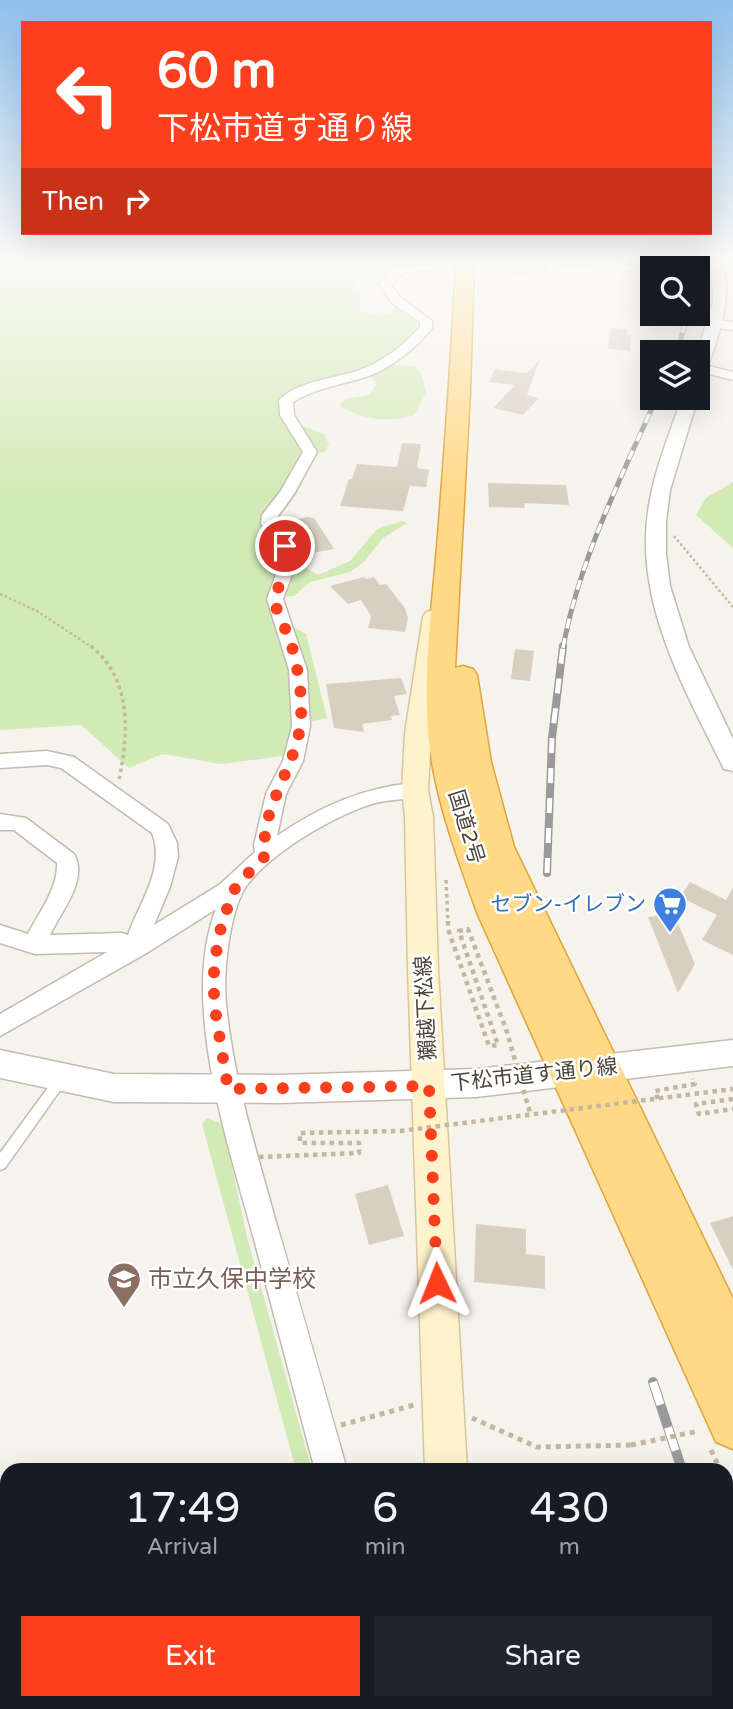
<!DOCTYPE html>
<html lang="en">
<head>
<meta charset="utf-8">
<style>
  :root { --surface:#171b24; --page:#20242c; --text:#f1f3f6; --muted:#9ea1a6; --accent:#fc3f1d }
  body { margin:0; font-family:"Varela Round","Noto Sans JP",sans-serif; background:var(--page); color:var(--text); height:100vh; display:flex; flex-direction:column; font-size:26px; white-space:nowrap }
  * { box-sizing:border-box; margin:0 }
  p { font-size:23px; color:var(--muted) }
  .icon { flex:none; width:38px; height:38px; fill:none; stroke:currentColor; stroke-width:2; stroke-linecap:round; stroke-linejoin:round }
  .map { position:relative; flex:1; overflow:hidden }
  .drawer { position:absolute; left:0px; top:1463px; width:733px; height:247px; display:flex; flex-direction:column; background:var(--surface); border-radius:21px 21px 0 0; box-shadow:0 7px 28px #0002 }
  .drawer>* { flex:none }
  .guide { position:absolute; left:21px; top:21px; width:691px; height:214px; border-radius:0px; box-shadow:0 7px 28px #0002; background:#fc3f1d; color:#fff; overflow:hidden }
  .controls { position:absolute; left:640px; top:256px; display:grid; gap:14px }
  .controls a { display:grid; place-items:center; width:70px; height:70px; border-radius:0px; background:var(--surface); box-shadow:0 7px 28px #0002; font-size:35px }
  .pin { position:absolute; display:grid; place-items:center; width:60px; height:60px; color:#fff; margin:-30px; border:4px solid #fff; border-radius:50%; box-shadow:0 2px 7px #0007 }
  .me { position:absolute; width:77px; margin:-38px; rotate:358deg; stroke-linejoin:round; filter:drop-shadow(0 0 5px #0008) }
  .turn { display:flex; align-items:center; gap:24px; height:147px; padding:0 21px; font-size:32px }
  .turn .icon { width:91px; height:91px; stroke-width:2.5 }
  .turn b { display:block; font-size:49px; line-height:60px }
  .then { display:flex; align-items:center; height:66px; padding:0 21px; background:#0003; gap:14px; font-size:26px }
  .eta { display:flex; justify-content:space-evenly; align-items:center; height:119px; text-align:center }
  .eta b { font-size:42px; font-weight:600; line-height:49px }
  .cta { display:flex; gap:14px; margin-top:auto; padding:14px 21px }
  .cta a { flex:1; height:80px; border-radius:0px; background:var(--accent); color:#fff; font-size:28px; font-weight:600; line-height:80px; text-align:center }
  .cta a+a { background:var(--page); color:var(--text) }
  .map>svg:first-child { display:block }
</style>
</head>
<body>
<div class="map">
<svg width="733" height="1709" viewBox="0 0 733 1709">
  <rect width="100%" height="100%" fill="#f6f3ec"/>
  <g fill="#d2eab5">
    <path d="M0,260H445L446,263L402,266L377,278L358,283L352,289L363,294L359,300L360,311L379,316L392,314L397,304L408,311L417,322V332L383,358L388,365L415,366L422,376L426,392L414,415C387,423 364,420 340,406L344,399L368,395L377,384L370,375C339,378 286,375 278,413L286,424L306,427L324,434L329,444L325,452L302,455L292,470L288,484L298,492L280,516L304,567L318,575L350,561L377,529L402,521L407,523L383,538L364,562L350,572L310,582L294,596L271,597L279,619L306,634L327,718L293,725L283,756L221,764L162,754L129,768L81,725L0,730Z"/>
    <polygon points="733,482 733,548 696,515 706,498"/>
    <polygon points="207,1118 223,1124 247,1237 312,1470 296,1470 202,1124"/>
    <polygon points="194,1703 370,1703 370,1709 182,1709"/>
  </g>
  <g fill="#d8cfc1">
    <polygon points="515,261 549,265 544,279 509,276"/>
    <polygon points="611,328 628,329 627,335 631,335 630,351 608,349"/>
    <polygon points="540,359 527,395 539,398 523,415 493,408 515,385 489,382 495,369 527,373"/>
    <polygon points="402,443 421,444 417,468 429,470 426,487 410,486 403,511 340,506 349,479 352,479 357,464 397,467"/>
    <polygon points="488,483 566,485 569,505 524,503 525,508 489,507"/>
    <polygon points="308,517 314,518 334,549 313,553 293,520"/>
    <polygon points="364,577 366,579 374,577 380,585 386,584 405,608 408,618 405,632 368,628 371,616 361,600 348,604 330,586"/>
    <polygon points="515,649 534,651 530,681 511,679"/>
    <polygon points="401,678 407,694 394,696 400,715 391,716 392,720 362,724 364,732 334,728 326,684"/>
    <polygon points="690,882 726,900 733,888 733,955 702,940 717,915 680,897"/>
    <polygon points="674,914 695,964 678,993 648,917"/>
    <polygon points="388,1185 404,1236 369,1245 355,1194"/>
    <polygon points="733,1216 733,1270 710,1223"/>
    <polygon points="476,1224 526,1229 526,1254 545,1256 545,1289 474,1282"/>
  </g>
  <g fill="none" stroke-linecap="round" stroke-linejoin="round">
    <g stroke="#c2bbae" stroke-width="3">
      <polygon id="service" points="62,1072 66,1074 68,1078 66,1082 5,1168 0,1170 0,1153 58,1074"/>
    </g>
    <g stroke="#c2bbae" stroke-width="3">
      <g id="minor">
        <path d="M445,260H455L454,268L405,272L391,285L401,298L432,321V328C416,349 391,368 366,377C341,385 316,388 293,402L294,415L317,452L294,494L278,516L277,524L293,546L297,561L283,599L307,670L310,726L303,761L286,794L277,836C319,807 363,787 415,783L422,785L425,790L422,795C407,800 391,799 375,803C335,815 273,851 247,885C229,911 223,973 226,1004C233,1076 255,1146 274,1215C299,1300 323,1385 347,1470H315C295,1394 275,1319 255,1243C230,1149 179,1003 216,909L145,954L0,1036V1014L107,952L35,954L0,943V925L28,934C39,912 58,889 57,863L14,830H0V814L26,818L74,854C89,880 60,913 50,935L122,933L128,935C139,903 166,868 152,833L61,768L47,765L0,768V754L47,751L74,757L168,824L177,843L178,857L170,887L154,925L219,885L255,852L254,845L266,794L283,761L292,726L289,670L267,599L281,561L277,546L261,524L262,515L280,492L303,452L280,415L279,400C298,381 332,379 357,371C381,363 403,346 420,327V322L392,303L379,284L398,267L445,263Z"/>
        <polygon points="557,260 590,260 650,267 653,274 653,302 647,299 641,272 562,263"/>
        <polygon points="715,320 733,322 733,330 711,327 709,324"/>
        <polygon points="700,364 733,372 733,380 698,371"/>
        <polygon points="366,1703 402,1703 403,1709 367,1709"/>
      </g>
    </g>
    <g stroke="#c2bbae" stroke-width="3">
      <g id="tertiary">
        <path d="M708,260H722C733,300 719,334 706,372L698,377L697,352L713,303L712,274Z"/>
        <path d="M682,397H698L670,490L666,521V554L670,586L689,647L733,739V771L724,769L721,763C681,683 633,597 649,505C655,468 670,433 682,397Z"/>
        <polygon points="733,1040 733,1066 476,1097 279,1103 114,1102 0,1078 0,1050 114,1074 279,1075 476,1069"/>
      </g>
    </g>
    <g stroke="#d6c79b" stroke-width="3">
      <g id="secondary">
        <polygon points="434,610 442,612 445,617 431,733 428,790 433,817 438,969 467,1470 425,1470 408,969 405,817 402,790 405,733 423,617 426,612"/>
        <rect x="434" y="1703" width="48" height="6"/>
      </g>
    </g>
    <g stroke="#e0a43c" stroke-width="3">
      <path id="trunk" d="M456,260H474L470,391L455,668L463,666L473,669L477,675L491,762L514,847L733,1299V1449L716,1442L478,915C457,856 433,795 428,731C423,666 433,600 438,535C445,444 452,352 456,260Z"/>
    </g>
    <g stroke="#c4b79f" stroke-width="2.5" stroke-dasharray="2.5 2.5" stroke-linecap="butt">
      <polyline points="674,536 733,607"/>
      <polyline points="0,594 37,611 93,648"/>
    </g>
    <path stroke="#c4b79f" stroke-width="3.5" stroke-dasharray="3.5 3.5" stroke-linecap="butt" d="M91,646C132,680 129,732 119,780"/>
    <g stroke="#c4b79f" stroke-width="4.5" stroke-dasharray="4.5 4.5" stroke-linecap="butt">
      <polyline points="658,1099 655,1091 695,1084 693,1079"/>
      <polyline points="733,1099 696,1104 699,1114 733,1109"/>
    </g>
    <g stroke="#c4b79f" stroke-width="5" stroke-dasharray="5 5" stroke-linecap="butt">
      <polyline points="472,1418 537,1447 631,1445"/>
      <polyline points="341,1425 414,1405"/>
      <polyline points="711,1450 720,1470"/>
      <polyline points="726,1483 733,1499"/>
    </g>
    <use href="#service" fill="#fff" fill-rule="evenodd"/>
    <use href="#minor" fill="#fff" fill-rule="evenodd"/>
    <use href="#tertiary" fill="#fff" fill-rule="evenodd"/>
    <use href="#secondary" fill="#fff3cd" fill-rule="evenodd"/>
    <use href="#trunk" fill="#ffd985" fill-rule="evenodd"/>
    <g stroke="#9a9a9a" stroke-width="5">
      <g id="rail-far2">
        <polyline points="679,260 683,268"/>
        <polyline points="677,352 688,313"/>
        <path d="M563,648C579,560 621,478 657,397"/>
      </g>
    </g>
    <g stroke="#9a9a9a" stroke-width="8">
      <polyline id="rail-far1" points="547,873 552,738 563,646"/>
    </g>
    <g stroke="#9a9a9a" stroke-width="10">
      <g id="rail">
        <polyline points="653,1382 682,1470"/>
        <polyline points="726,1598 733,1617"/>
      </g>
    </g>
    <use href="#rail-far2" stroke="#fff" stroke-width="3.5" stroke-dasharray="10" stroke-linecap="butt"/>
    <use href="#rail-far1" stroke="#fff" stroke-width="5" stroke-dasharray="15" stroke-linecap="butt"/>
    <use href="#rail" stroke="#fff" stroke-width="8" stroke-dasharray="24" stroke-linecap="butt"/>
    <polyline stroke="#c4b79f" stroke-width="3.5" stroke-dasharray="3.5 3.5" stroke-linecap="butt" points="446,880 448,922"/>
    <g stroke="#c4b79f" stroke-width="4.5" stroke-dasharray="4.5 4.5" stroke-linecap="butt">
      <polyline points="448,921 448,929 489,1046 498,1045 459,931 468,929 507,1032 530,1113"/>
      <polyline points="259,1157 359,1153 359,1143 300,1143 300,1133 400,1131 733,1089"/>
    </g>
    <polyline stroke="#c4b79f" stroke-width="5" stroke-dasharray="5 5" stroke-linecap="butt" points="631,1445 699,1431"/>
  </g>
  <linearGradient id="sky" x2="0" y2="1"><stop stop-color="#8fc1ec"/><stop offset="0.52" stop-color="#fbfaf6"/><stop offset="1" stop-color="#fbfaf6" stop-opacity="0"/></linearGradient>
  <rect width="733" height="499" fill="url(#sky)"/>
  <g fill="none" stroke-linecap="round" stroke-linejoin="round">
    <path stroke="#fc3f1d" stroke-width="12" stroke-dasharray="0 21.6" d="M285,546C291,571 280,575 276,597C273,611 287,629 291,643C298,668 304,701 300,727C295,768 257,815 266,855L236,886L222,922L214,964V1003L228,1089L429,1086L437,1283"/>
  </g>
  <defs>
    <g id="supermarket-pin" transform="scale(1.75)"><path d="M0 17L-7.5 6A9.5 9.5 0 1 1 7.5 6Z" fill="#3f7fe0" stroke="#fff"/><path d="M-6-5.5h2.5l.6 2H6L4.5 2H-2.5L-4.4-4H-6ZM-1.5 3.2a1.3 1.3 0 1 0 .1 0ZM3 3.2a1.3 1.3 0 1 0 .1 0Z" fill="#fff"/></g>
    <g id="school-pin" transform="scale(1.75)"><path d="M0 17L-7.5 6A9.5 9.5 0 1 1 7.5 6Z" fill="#8d6e63" stroke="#fff"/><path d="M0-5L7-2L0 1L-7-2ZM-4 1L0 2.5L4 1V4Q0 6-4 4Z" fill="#fff"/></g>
  </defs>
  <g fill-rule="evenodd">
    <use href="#supermarket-pin" x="670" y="904"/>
    <use href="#school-pin" x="124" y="1279"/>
  </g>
  <g text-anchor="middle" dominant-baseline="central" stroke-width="5" stroke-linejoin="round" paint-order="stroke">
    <g font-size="21" fill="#4b4439" stroke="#fff">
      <text transform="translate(466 827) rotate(73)">国道2号</text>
      <text transform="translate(426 1008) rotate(-93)">獺越下松線</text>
      <text transform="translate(534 1075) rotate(-6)">下松市道す通り線</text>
    </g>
    <g font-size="21" fill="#366cbe" stroke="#fff" text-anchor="end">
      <text x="646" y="904">セブン-イレブン</text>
    </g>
    <g font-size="24" fill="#785e54" stroke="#fff" text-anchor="start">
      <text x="148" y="1279">市立久保中学校</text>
    </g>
  </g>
</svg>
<div class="controls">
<a><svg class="icon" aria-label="search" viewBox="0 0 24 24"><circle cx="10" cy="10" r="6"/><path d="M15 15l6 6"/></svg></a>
<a><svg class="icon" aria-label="layers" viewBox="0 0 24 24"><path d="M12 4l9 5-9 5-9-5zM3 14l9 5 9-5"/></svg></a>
</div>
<div class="pin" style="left:285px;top:546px;background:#d93025"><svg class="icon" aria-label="arrive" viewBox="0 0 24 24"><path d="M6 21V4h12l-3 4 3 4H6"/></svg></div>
<svg class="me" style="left:437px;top:1283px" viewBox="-20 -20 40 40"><path d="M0-17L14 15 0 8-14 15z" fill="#fc3f1d" stroke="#fff" stroke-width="4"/></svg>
<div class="guide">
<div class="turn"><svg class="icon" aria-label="left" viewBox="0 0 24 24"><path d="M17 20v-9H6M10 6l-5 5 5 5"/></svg><div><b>60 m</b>下松市道す通り線</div></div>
<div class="then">Then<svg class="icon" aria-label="right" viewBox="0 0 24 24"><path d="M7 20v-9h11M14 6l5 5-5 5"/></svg></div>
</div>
<section class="drawer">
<div class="eta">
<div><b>17:49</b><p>Arrival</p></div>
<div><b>6</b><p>min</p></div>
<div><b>430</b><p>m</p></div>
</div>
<div class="cta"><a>Exit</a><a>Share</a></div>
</section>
</div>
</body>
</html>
